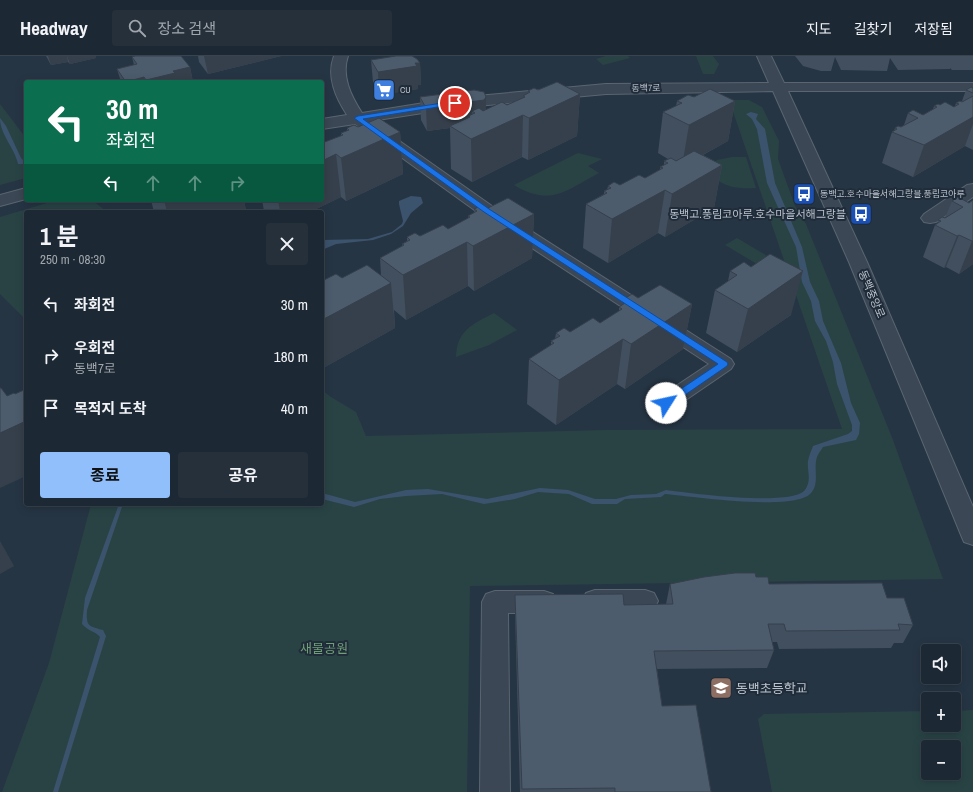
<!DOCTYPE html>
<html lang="ko">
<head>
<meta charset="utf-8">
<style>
  :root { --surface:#1c2833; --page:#25303b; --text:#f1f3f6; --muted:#a0a6ac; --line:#3a444e; --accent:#90bffb }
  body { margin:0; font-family:"Archivo Narrow","Noto Sans KR",sans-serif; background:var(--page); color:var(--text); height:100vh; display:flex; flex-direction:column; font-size:15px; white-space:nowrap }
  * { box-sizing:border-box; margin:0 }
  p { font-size:13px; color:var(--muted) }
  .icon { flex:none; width:22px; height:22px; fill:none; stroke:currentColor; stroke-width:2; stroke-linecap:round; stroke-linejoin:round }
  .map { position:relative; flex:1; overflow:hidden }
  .panel { position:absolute; left:24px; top:154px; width:300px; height:296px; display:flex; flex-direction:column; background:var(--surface); border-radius:4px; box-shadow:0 2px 10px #0003,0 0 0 1px var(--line) }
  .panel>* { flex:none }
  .hud { position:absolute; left:24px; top:24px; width:300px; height:122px; border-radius:4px; box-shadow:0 2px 10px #0003,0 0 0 1px var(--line); background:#0b6e4f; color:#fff; overflow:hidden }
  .buttons { position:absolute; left:921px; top:588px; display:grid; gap:8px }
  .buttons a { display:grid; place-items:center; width:40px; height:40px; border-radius:4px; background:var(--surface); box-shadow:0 2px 10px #0003,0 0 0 1px var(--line); font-size:20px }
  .pin { position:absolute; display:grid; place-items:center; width:34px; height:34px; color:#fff; margin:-17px; border:2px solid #fff; border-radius:50%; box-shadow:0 1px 4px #0007 }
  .me { position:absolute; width:44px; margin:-22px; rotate:55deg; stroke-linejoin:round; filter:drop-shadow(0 0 3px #0008) }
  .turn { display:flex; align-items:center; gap:14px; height:84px; padding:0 16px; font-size:18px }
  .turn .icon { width:52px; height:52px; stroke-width:2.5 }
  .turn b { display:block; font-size:28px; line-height:34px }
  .lanes { display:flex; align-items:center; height:38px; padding:0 16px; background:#0003; justify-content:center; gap:20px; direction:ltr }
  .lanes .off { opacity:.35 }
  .round { display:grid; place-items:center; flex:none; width:42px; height:42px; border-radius:4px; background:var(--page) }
  .head { display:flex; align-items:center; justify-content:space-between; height:68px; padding:0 16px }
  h1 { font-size:24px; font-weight:700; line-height:30px }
  .cta { display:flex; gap:8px; margin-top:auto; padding:8px 16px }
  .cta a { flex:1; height:46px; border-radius:4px; background:var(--accent); color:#111; font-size:16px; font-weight:700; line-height:46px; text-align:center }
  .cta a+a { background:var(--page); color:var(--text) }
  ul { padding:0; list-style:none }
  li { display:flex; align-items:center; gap:12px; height:52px; padding:0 16px }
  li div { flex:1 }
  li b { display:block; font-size:15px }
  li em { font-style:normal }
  header { display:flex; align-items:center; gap:24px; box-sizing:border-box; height:56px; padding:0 20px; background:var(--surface); border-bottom:1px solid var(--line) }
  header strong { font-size:19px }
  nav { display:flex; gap:22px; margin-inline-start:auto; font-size:14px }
  .search { width:280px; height:36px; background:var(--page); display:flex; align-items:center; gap:10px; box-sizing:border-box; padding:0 14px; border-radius:4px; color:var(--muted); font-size:15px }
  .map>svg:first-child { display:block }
</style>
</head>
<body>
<header>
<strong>Headway</strong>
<div class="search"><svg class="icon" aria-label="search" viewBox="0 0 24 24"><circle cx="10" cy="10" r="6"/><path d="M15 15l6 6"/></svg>장소 검색</div>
<nav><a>지도</a><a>길찾기</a><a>저장됨</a></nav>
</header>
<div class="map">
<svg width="973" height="736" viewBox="0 0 973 736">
  <rect width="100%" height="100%" fill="#263544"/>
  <g fill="#294345" fill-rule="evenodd">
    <polygon points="606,0 628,0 630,2 603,9 596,3"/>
    <polygon points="696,0 713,0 719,8 714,18 703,18"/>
    <polygon points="729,44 749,44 762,51 779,85 778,103 795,150 806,168 893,384 943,523 470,530 467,736 2,736 49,607 91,448 322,448 322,334 331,341 356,356 366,380 606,374 842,373"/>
    <polygon points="0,48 26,82 26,122 0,129"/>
    <path d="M578,97L602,103L588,110L599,117C565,135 551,151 514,129Z"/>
    <path d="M732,101H746L756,132C741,133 727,132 714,122V107L717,104Z"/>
    <polygon points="57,144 92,144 107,156 26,156 26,264 0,238 0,161"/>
    <polygon points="737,182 769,201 757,208 725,189"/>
    <path d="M494,257L517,274L489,289L456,301C457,274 473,268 494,257Z"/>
    <path d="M973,654V736H772L758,663L764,658L928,655V669H954V655ZM928,691H954V717H928Z"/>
  </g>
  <g fill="#3c536d">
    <path d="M751,56L758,58L756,63L765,73L775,127L802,191L810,226L819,245L823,265L841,307L851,347L860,367L859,378L856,384L823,391C821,394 818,398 817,401C813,413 820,427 811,437C795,456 691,440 665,438L661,441L625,443L617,448H592L569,438L538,436L515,443L484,448L442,438L406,440L380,443L354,451L322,443V437L355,446L406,434L428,433L487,443L540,432L568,434L595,443H616L631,439L656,438L666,434C689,437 791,451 805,434C812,424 807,416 808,405C809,400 811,395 813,390L848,378L852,375V369L837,328L833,306L826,285L815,265L811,245L802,226L796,191L767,127L757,73L752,63L746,58Z"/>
    <path d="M0,62L6,70L21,102L24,105L23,108H18C15,92 0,79 0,62Z"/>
    <polygon points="411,140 421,141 423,147 411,157 403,170 391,178 373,184 336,188 322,194 322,184 368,183 392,176 402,168 403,165 399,148 399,145"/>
    <path d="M119,448H123L87,554C86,570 88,570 103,574L106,580L58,736H53L100,581C95,575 89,576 82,568L85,542Z"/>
  </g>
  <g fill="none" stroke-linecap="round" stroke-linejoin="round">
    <g stroke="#5a6571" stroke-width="2">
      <g id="minor">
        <path d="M334,0H348C341,20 351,40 362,57L455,42L606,28L769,27L757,0H771L784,27H973V35H788L867,206L973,451V489L964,486L961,479L849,206L773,35L606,38L455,52L371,65L492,150L731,303L734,308L731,313L674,352L666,355L658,352L655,347L658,342L709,308L480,158L355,68L322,73V63L347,59C336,42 326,21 334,0Z"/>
        <polygon points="973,128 973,141 936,166 930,167 924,166 921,162 924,158 967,129"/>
        <polygon points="26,132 26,143 0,150 0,139"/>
        <path d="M595,534H645L654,537L658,545L654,553C638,558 602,558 586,553L582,545L586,537Z"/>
        <polygon points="495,535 544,535 553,538 557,546 553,554 544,557 508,557 510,736 480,736 482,546 486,538"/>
      </g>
    </g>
    <use href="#minor" fill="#3b4754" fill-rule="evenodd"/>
  </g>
  <g fill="#424f5e">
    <polygon points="46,0 96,0 96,2 70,8 68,6 51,9"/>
    <polygon points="198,0 281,0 208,18 199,6"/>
    <polygon points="795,0 973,0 973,14 952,14 950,12 950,13 898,14 890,2 887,15 841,14 835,1 831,15 821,15 803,10"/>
    <polygon points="132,1 190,11 193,26 121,26 117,13 134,9"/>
    <polygon points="371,4 420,7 421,29 418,29 418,33 379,39 373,26"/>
    <polygon points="973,32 973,94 965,90 913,121 882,107 892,76 894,75 895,72 901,71 904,69 908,57 923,59 933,53 934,50 940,49 954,51 955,50 956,47 962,45 966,34"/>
    <polygon points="538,34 580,38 577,80 528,104 522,101 472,126 451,113 450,72 427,75 421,64 420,41 486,54 507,49 523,42 523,40 528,38 528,35"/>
    <polygon points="694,41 735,45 728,85 703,99 722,109 714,152 665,181 658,177 608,207 583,192 586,148 604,138 604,135 607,134 608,130 620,129 645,122 660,114 660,111 664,109 664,105 668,103 658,97 663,56 676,50 677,45"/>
    <polygon points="358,71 400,76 403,118 346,145 341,141 310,156 265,156 264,155 262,144 322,144 341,79 341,77 347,75 347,72"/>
    <polygon points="151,144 244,144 246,155 243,156 154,156"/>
    <polygon points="973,144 973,208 959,218 946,211 944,212 923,201 935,169 937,168 938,164 945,162 952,145 969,147"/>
    <polygon points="474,153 486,153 534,158 532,202 474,235 468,230 406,264 394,254 395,272 325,311 322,308 322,225 342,222 381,219 380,202 402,190 402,188 407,185 407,181 420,180 448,173 468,163 468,160 474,157"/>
    <polygon points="744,206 791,259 737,296 706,277 715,234 728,225 730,215"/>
    <polygon points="638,242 692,248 683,293 625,333 617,328 556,369 527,348 529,303 551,289 551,285 555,283 556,277 570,276 600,267 619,255 619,251 624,248 624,243"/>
    <polygon points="756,521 769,528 887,542 913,569 903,587 894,587 891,592 779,593 777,586 772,586 774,594 767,612 657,613 662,650 711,736 520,736 515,557 515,539 624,549 666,548 670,528"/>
  </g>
  <g fill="#36404c">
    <polygon points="48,0 67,0 68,6 51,9"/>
    <polygon points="67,0 96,0 96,2 70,8"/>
    <polygon points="204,0 281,0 208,18"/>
    <polygon points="415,7 420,7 421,29 418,29 418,33 379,39 378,16"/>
    <polygon points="190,11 193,26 147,26 146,24 173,15"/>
    <polygon points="144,21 146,26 126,26"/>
    <polygon points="580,38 577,80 528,104 529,62"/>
    <polygon points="486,41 486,64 472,55 472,68 470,61 468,60 468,69 450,70 450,72 427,75 426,52"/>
    <polygon points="735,45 728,85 682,110 689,69"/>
    <polygon points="523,59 522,101 472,126 471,83"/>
    <polygon points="973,61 973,68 965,90 913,121 924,89"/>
    <polygon points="400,76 403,118 346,145 341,102"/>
    <polygon points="336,98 341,141 310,156 280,156 278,144 322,144 322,105"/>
    <polygon points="722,109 714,152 665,181 672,138"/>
    <polygon points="665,134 658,177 608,207 612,163"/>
    <polygon points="164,144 244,144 246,155 243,156 167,156"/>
    <polygon points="534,158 532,202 474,235 473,190"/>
    <polygon points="959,179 946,211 944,212 957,180"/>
    <polygon points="972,185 973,185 973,208 959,218"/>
    <polygon points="467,186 468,230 406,264 403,219"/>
    <polygon points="803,215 791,259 737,296 748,253"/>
    <polygon points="391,227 395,272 325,311 322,291 322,264"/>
    <polygon points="692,248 683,293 625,333 631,288"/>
    <polygon points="623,283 617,328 556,369 559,324"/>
    <polygon points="26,365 26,420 0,432 0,377"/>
    <polygon points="0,485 14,510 0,518"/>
  </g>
  <g fill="#4d5c6d" stroke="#36404c">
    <polygon points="135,0 181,0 190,11 173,15 175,17 146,24 144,21 126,26 117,13 137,8 132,1"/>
    <polygon points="396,0 412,0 417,3 420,7 415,7 417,10 378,16 371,4"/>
    <polygon points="557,26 580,38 529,62 523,59 471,83 450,70 470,61 468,60 475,57 472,55 479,52 483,55 502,46 507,49 525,41 523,40 530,36 528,35 534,32 538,34"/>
    <polygon points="971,31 973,32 973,37 966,34"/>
    <polygon points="710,33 735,45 689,69 663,56 682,47 677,45 688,39 694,41"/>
    <polygon points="474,34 484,36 486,41 484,44 426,52 420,41"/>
    <polygon points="973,40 973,61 924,89 892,76 897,73 895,72 898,70 901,71 918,62 908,57 913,54 923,59 937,51 934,50 938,48 940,49 945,46 954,51 959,48 956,47 960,45 962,46"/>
    <polygon points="379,62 400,76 341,102 336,98 322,105 322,87 343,79 341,77 349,74 347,72 354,69 358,71"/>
    <polygon points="694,95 722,109 672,138 665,134 612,163 586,148 607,137 604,135 611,132 608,130 614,126 620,129 639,119 645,122 663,112 660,111 668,107 664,105 671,102 676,105"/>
    <polygon points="958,141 969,147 973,144 973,185 972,185 959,179 957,180 935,169 941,165 938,164 942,161 945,162 963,151 952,145"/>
    <polygon points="508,142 534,158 473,190 467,186 403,219 380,202 404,189 402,188 410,184 407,181 415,177 420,180 443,169 448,173 470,161 468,160 477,155 474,153 481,150 486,153"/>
    <polygon points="770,198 803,215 748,253 715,234 737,219 730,215 744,206 751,211"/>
    <polygon points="367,209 391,227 322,264 322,231 323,231 322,230 322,225 336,218 342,222"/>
    <polygon points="660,229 692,248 631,288 623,283 559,324 529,303 554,287 551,285 560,280 556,277 564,272 570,276 593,262 600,267 622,253 619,251 628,245 624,243 632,238 638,242"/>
    <polygon points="0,332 1,332 7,340 14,337 15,338 26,333 26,365 0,377"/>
    <polygon points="735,517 755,517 756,521 768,521 769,528 882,527 887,542 904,542 913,569 898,568 900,574 786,575 784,568 768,568 774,594 654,595 662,650 696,649 711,736 615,736 615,732 522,733 515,539 623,538 624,549 673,548 670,528 704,521"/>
  </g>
  <polygon fill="#1a73e8" stroke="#114b97" points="455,45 458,47 457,48 363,63 489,153 727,306 728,308 727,310 669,350 663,350 662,347 663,345 718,308 484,156 354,62 358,60"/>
  <defs>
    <g id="supermarket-square" transform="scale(1.15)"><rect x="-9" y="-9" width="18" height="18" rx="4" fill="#3f7fe0" stroke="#202c39"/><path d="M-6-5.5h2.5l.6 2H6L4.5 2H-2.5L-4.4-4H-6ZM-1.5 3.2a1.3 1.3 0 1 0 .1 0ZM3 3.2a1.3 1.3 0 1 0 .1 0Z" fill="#fff"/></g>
    <g id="bus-square" transform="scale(1.15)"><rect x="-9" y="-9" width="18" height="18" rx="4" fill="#1a4fb4" stroke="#202c39"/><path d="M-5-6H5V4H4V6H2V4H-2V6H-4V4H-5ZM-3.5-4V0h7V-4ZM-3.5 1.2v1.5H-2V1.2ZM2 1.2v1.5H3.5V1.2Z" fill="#fff"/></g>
    <g id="school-square" transform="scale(1.15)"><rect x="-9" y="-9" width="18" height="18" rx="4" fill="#8d6e63" stroke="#202c39"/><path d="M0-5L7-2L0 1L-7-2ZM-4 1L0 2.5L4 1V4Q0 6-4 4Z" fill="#fff"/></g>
  </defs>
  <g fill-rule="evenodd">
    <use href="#supermarket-square" x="384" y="34"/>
    <use href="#bus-square" x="804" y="138"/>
    <use href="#bus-square" x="861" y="158"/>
    <use href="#school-square" x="721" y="632"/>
  </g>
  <g text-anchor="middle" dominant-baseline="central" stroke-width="4" stroke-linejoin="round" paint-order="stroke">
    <g font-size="9" fill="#b9c2cd" stroke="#202c39">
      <text transform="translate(646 32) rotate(-1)">동백7로</text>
    </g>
    <g font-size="9" fill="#b9c2cd" stroke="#202c39" text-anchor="start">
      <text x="400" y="34">CU</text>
      <text x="820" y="138">동백고.호수마을서해그랑블.풍림코아루</text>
    </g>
    <g font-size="11" fill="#b9c2cd" stroke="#202c39" text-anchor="end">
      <text x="846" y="158">동백고.풍림코아루.호수마을서해그랑블</text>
    </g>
    <g font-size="11" fill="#b9c2cd" stroke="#202c39">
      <text transform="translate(872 238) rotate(67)">동백중앙로</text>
    </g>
    <g font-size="13" fill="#6f9f77" stroke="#202c39">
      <text x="324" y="592">새물공원</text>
    </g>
    <g font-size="13" fill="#b9c2cd" stroke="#202c39" text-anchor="start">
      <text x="736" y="632">동백초등학교</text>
    </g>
  </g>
</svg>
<div class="buttons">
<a><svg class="icon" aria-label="sound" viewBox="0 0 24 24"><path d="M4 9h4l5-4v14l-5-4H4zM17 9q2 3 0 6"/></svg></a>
<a>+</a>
<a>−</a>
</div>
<div class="pin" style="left:455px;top:47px;background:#d93025"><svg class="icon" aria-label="arrive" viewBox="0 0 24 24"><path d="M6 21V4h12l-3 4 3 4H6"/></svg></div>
<svg class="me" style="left:666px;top:347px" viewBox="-20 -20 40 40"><circle r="19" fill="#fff"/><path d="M0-13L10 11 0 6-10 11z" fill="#1a73e8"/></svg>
<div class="hud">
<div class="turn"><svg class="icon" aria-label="left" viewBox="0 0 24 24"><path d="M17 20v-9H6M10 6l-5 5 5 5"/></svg><div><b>30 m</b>좌회전</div></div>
<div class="lanes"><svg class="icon" aria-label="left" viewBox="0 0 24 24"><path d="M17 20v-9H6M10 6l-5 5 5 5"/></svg><svg class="icon off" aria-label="ahead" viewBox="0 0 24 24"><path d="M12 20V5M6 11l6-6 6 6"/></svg><svg class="icon off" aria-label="ahead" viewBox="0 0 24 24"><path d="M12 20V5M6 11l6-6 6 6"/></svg><svg class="icon off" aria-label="right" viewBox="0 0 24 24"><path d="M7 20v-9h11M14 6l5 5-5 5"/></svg></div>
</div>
<section class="panel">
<div class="head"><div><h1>1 분</h1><p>250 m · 08:30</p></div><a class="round"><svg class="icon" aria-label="close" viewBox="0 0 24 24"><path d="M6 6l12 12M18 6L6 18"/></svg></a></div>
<ul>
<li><svg class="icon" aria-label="left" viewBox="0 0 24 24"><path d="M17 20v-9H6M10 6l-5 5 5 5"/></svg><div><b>좌회전</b></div><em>30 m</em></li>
<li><svg class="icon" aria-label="right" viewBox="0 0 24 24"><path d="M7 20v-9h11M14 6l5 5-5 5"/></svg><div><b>우회전</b><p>동백7로</p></div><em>180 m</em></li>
<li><svg class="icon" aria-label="arrive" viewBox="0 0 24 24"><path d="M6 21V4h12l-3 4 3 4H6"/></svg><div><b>목적지 도착</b></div><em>40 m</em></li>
</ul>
<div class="cta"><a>종료</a><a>공유</a></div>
</section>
</div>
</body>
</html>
